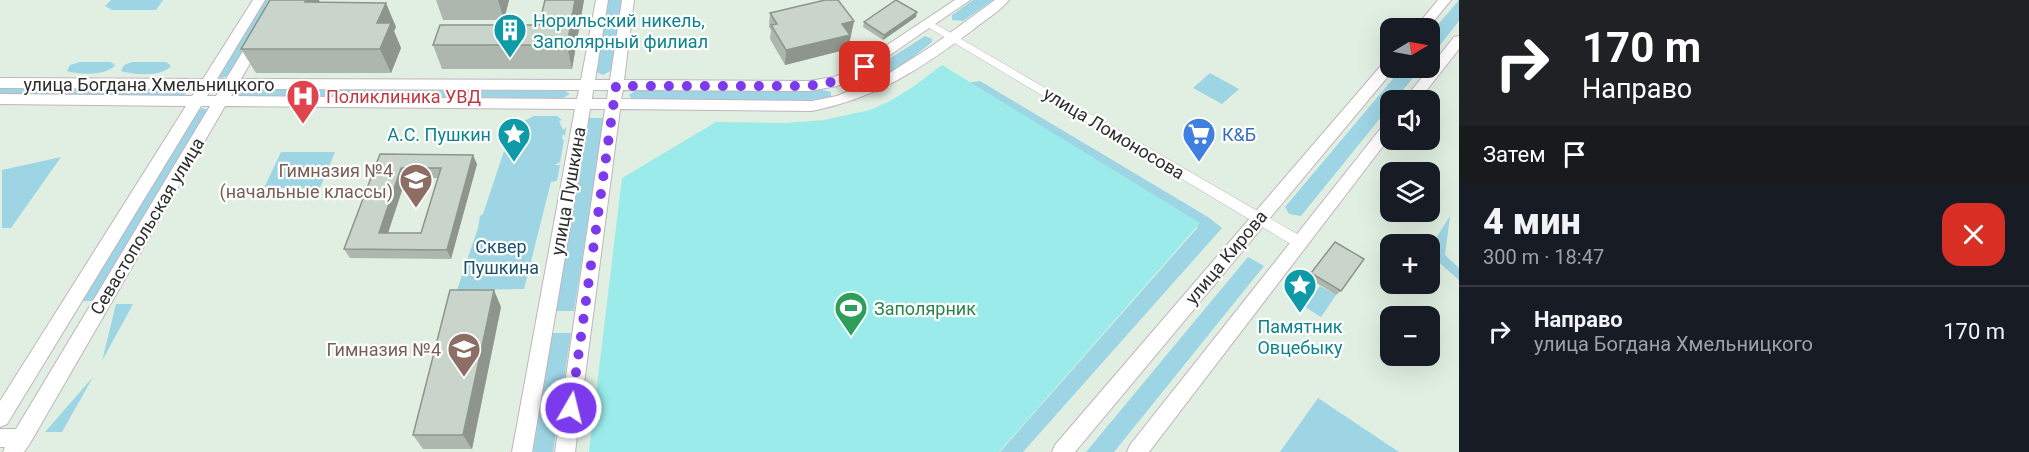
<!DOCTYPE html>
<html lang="ru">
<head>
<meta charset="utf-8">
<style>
  :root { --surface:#171b24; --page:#242831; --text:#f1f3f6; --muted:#9ea1a6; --line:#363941 }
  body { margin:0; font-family:Roboto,sans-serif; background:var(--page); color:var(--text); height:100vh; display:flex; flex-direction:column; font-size:22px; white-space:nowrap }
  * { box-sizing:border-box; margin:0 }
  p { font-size:20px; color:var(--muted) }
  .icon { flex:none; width:33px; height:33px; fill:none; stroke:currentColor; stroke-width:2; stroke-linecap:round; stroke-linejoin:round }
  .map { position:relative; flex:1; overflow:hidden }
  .drawer { display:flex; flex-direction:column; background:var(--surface); width:570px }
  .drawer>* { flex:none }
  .guide { background:#202124; color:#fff; overflow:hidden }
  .needle { width:39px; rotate:80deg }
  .controls { position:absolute; left:1380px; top:18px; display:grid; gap:12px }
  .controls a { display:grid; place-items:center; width:60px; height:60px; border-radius:12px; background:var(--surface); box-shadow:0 6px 24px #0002; font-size:30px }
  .pin { position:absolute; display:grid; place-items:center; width:51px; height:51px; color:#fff; margin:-26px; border-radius:12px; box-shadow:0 3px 9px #0006 }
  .me { position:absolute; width:66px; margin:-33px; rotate:8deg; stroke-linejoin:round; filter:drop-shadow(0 0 4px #0008) }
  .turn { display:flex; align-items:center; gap:21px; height:126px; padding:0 24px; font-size:27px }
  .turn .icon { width:78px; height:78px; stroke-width:2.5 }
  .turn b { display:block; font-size:42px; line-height:51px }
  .then { display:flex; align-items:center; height:57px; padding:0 24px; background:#0003; gap:12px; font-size:22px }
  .round { display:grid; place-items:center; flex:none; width:63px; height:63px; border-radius:18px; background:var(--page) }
  .headline { display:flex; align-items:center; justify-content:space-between; height:102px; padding:0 24px }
  h1 { font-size:36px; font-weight:800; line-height:45px }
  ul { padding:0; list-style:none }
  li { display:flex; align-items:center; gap:18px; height:90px; padding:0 24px; border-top:2px solid var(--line) }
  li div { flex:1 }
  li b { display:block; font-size:22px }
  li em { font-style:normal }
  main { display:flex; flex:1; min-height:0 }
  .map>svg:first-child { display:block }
</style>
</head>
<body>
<main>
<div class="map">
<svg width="1459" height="452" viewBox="0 0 1459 452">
  <rect width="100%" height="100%" fill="#e1efe2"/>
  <g fill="#9ed5e4">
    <polygon points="111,0 163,0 156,10 112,10 105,6"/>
    <polygon points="265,0 275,0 229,76 220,78 219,76"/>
    <polygon points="607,0 622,0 612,70 603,75 596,72"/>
    <polygon points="973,0 993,0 963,21 952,20 952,15"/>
    <polygon points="1459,0 1459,21 1437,49 1430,45 1430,34"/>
    <polygon points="925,36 932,39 932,42 902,66 863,88 855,86 854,83 856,80"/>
    <path d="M80,62H111L115,65C107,76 79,75 67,71L70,65Z"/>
    <path d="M132,62H166L171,66C163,77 133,75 121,71L124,65Z"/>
    <polygon points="1402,68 1421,68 1395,100 1390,100 1390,106 1301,216 1289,214 1285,207"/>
    <polygon points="1210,73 1239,89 1222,104 1193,88"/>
    <polygon points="980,81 1208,217 1222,228 1023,452 1000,452 1198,227 967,83"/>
    <polygon points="0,87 189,89 191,91 182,96 0,95"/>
    <polygon points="243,89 399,90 396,97 236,96 238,91"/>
    <polygon points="406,90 565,91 570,94 563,98 403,97"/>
    <polygon points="823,90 831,92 831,98 788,102 633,100 629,95 635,91"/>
    <polygon points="202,108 208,110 94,301 81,301 198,110"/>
    <polygon points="534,116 557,116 562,120 559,121 563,130 566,127 565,136 563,134 562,138 564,141 560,162 555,165 560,165 557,181 551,182 524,289 457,290 478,228 480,216 483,214 512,127"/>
    <polygon points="588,118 604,118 574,311 556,311"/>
    <polygon points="281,152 335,152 320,188 264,188"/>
    <polygon points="61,157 11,228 2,228 2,170"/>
    <polygon points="1450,216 1445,255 1459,268 1459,280 1434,258 1430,248"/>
    <polygon points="1248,257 1264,266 1114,452 1086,452"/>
    <polygon points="1320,286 1336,295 1321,317 1305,307"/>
    <polygon points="116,304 133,304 102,361"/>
    <polygon points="552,333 571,333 553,452 533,452"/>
    <polygon points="93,377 62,432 45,432"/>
    <polygon points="1318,398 1399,452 1280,452"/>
  </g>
  <polygon fill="#9aebe9" points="942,65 1200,223 999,452 589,452 622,178 716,122 786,123 824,120 870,110 888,102 913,87"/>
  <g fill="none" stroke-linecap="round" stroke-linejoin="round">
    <g stroke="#c1b4bc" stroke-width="1">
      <polygon id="minor" points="930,21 1304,238 1306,242 1304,246 1294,246 926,26 926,22"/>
    </g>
    <g stroke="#c1b4bc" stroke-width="2">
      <g id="tertiary">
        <path d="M253,0H265L217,79H226L274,0H286L241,79L581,80L596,0H608L595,80H610L622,0H634L624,80L809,81L834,77L848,71L955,0H970L858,77L837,86L809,91L623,90L621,99L812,101L837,96L885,76L932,46L995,0H1009C1000,11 985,20 974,29C922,68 877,98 812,111L620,109L575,452H555L605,109H590L532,452H512L575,109L225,106L29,445L24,452H3L5,447H0V429H16L210,106H201L7,424L0,427V401L186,106L0,104V94L192,96L197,89L0,88V78L203,79ZM211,89H220L216,96H207ZM235,89L579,90L577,99L231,96ZM593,90H608L607,99H592Z"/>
        <polygon points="1438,0 1451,0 1428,28 1415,28"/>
        <polygon points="1459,36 1459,49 1419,100 1404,100 1454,37"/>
        <polygon points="1390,59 1390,68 1395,68 1075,452 1052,452 1055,445 1385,61"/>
        <polygon points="1390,122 1390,137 1149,452 1127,452 1130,445 1385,123"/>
      </g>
    </g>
    <use href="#minor" fill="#fff" fill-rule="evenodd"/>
    <use href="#tertiary" fill="#fff" fill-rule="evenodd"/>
  </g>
  <g fill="#adb7ae" fill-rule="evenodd">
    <polygon points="436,0 509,0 504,20 443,20"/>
    <polygon points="584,0 572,69 442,69 433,45 539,25"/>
    <polygon points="321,2 396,27 394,31 401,48 391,73 256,73 241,49"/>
    <polygon points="770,13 854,21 848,49 785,65 770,39 771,30 769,27"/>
    <polygon points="916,17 883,40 863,27 864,22"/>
    <path d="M380,154L477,164L451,259L350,258L344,249ZM406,178H438L421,233H388Z"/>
    <polygon points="1335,242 1341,291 1336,295 1307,277"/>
    <polygon points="501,307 472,449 423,449 413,435"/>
  </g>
  <g fill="#8d958d">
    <polygon points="306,0 319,0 325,12 305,2"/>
    <polygon points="498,0 509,0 504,20"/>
    <polygon points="575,0 584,0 572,69 567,45"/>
    <polygon points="386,3 396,27 394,31 401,48 391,73 380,49 377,23"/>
    <polygon points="917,12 916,17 883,40 884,35"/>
    <polygon points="854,21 848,49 785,65 786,50 842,24"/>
    <polygon points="473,155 477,164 451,259 447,250"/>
    <polygon points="401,168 406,178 385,242 379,233"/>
    <polygon points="494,290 501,307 472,449 463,435"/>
  </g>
  <g fill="#c9d5ca" stroke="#8d958d" stroke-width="1.5" fill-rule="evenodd">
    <polygon points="270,0 306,0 305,2 386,3 377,23 391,23 380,49 241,49"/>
    <polygon points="545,0 575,0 567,45 433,45 440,25 539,25"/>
    <polygon points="825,0 838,0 854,21 842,24 850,35 786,50 771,25 777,24 770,13"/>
    <polygon points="896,0 917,12 884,35 864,22"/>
    <path d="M380,154L473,155L447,250L344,249ZM401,168H441L421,233H379Z"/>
    <polygon points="1335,242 1364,259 1341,291 1311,273"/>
    <polygon points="450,290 494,290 463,435 413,435"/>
  </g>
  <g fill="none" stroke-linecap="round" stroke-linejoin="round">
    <polyline stroke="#7c3aed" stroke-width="10" stroke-dasharray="0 18" points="571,408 616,86 809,86 837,81 865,67"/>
  </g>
  <defs>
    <g id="building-pin" transform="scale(1.725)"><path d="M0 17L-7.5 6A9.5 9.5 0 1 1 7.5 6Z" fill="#0f9aa8" stroke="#fff"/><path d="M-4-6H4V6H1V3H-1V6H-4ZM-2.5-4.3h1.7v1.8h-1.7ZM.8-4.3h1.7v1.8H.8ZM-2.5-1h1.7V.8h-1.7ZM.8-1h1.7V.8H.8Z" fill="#fff"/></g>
    <g id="hospital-pin" transform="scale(1.725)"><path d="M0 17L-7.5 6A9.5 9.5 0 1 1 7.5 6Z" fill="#e0444e" stroke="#fff"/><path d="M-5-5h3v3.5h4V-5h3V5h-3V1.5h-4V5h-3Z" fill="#fff"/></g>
    <g id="sight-pin" transform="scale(1.725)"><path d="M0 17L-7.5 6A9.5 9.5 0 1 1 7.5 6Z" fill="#0f9aa8" stroke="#fff"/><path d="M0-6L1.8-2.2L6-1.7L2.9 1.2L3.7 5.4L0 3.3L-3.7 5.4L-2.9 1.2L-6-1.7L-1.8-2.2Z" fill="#fff"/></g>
    <g id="supermarket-pin" transform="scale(1.725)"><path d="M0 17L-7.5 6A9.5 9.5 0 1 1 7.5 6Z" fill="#3f7fe0" stroke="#fff"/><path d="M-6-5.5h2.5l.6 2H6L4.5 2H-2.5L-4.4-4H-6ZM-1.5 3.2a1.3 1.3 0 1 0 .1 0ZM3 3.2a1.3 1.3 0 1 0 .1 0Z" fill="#fff"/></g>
    <g id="school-pin" transform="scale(1.725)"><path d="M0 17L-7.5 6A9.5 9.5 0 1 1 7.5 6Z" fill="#8d6e63" stroke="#fff"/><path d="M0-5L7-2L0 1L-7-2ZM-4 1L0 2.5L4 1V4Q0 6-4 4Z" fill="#fff"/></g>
    <g id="stadium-pin" transform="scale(1.725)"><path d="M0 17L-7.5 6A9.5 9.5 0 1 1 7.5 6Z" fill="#2e9e5b" stroke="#fff"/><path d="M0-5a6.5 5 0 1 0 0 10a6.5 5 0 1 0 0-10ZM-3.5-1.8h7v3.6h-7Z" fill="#fff"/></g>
  </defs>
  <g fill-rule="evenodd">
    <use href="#building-pin" x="510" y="30"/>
    <use href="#hospital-pin" x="303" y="96"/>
    <use href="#sight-pin" x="514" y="134"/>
    <use href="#supermarket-pin" x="1199" y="134"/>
    <use href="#school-pin" x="416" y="180"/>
    <use href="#sight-pin" x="1300" y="285"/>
    <use href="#stadium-pin" x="851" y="308"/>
    <use href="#school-pin" x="464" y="349"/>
  </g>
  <g text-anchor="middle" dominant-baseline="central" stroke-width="4.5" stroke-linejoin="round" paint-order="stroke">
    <g font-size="18" fill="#0d838f" stroke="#fff" text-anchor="start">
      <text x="533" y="20">Норильский никель,<tspan x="533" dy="21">Заполярный филиал</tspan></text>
      <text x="491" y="134" text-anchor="end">А.С. Пушкин</text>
      <text x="1300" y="326" text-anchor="middle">Памятник<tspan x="1300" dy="21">Овцебыку</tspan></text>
    </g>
    <g font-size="18" fill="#2e2e2e" stroke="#fff">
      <text x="149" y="84">улица Богдана Хмельницкого</text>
      <text transform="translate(1114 133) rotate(31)">улица Ломоносова</text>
      <text transform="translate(568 191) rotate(-80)">улица Пушкина</text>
      <text transform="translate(147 226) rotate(-59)">Севастопольская улица</text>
      <text transform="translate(1226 257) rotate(-50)">улица Кирова</text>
    </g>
    <g font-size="18" fill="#be3a42" stroke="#fff" text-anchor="start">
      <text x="326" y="96">Поликлиника УВД</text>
    </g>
    <g font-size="18" fill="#366cbe" stroke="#fff" text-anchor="start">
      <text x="1222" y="134">К&amp;Б</text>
    </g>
    <g font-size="18" fill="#785e54" stroke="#fff" text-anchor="end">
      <text x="393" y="170">Гимназия №4<tspan x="393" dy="21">(начальные классы)</tspan></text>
      <text x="441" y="349">Гимназия №4</text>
    </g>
    <g font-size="18" fill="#1c516d" stroke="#fff">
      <text x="501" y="246">Сквер<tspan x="501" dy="21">Пушкина</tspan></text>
    </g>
    <g font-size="18" fill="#27864d" stroke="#fff" text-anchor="start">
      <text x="874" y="308">Заполярник</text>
    </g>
  </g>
</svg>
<div class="controls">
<a><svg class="needle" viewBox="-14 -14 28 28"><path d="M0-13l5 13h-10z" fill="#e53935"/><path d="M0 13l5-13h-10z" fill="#9ea1a6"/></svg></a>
<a><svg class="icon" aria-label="sound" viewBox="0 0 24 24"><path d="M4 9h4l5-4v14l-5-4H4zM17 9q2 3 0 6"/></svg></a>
<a><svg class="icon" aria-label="layers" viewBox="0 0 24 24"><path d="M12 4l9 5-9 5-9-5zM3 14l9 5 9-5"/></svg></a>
<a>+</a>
<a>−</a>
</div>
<div class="pin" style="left:865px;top:67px;background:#d93025"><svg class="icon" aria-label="arrive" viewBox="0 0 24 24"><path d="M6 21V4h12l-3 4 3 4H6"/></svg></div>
<svg class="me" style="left:571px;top:408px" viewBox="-20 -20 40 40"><circle r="17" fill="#7c3aed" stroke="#fff" stroke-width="3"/><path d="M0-11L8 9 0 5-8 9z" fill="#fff"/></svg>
</div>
<section class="drawer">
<div class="guide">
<div class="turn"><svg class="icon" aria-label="right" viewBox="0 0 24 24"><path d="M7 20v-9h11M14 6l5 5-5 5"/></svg><div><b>170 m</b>Направо</div></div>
<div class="then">Затем<svg class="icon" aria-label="arrive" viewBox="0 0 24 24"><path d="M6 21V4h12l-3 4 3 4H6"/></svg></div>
</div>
<div class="headline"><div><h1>4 мин</h1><p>300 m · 18:47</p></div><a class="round" style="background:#d93025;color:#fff"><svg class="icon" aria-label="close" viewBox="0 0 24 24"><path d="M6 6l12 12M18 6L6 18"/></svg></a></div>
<ul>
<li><svg class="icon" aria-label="right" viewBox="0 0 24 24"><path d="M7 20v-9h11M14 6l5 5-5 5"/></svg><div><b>Направо</b><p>улица Богдана Хмельницкого</p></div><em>170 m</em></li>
</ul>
</section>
</main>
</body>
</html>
